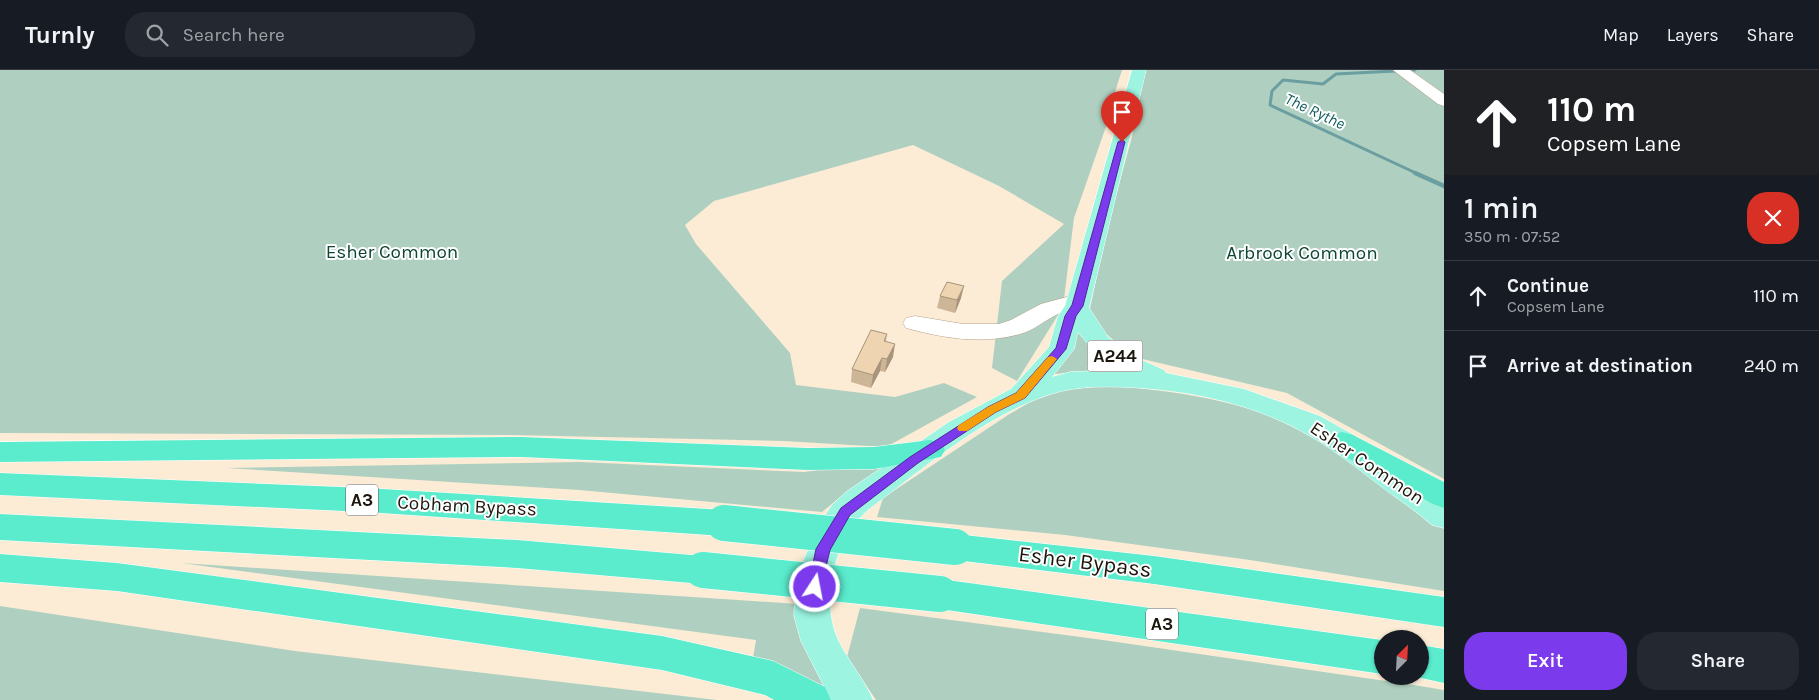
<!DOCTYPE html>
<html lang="en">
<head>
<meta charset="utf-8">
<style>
  :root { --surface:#171b24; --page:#242831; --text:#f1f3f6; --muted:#9ea1a6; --line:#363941; --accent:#7c3aed }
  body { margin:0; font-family:Karla,sans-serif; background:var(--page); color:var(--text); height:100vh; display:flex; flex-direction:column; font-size:19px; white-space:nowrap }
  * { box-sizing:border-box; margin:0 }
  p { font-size:16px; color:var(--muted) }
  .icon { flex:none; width:28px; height:28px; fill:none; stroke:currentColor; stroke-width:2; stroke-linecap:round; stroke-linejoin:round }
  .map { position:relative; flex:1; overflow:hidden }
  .drawer { display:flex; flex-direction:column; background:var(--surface); width:375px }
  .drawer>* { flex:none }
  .hud { background:#202124; color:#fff; overflow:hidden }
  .needle { width:32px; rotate:24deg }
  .fabs { position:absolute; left:1374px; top:560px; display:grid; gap:10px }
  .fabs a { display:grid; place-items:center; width:55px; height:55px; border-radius:50%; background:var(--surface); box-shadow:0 1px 4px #0004; font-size:25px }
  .pin { position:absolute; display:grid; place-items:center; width:42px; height:42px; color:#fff; margin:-51px -21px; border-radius:50% 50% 50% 0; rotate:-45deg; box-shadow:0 0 5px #0007 }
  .pin .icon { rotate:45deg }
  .me { position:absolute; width:55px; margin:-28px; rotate:11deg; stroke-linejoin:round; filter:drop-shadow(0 0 4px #0008) }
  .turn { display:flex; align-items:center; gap:18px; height:105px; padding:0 20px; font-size:22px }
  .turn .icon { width:65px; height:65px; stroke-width:2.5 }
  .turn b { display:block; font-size:35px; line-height:42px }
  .round { display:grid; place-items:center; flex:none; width:52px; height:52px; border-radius:20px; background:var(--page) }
  .head { display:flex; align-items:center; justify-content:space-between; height:85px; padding:0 20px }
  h1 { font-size:30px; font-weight:600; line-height:38px }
  .button { display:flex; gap:10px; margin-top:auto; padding:10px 20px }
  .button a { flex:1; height:58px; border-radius:20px; background:var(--accent); color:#fff; font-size:20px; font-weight:600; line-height:58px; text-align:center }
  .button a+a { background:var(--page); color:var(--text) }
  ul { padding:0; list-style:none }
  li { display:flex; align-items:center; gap:15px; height:70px; padding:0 20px; border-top:1px solid var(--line) }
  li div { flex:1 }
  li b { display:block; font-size:19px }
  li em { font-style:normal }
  header { display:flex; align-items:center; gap:30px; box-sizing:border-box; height:70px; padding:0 25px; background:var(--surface); border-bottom:1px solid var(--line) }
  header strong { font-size:24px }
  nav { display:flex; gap:28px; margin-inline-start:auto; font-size:18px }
  .search { width:350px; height:45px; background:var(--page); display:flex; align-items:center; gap:12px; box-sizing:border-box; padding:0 18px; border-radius:20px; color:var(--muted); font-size:19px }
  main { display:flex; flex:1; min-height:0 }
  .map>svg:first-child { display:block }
</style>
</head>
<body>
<header>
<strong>Turnly</strong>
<div class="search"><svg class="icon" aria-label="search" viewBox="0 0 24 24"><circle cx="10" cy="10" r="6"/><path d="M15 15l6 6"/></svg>Search here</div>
<nav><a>Map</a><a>Layers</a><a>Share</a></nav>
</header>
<main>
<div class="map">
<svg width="1444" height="630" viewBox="0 0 1444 630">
  <rect width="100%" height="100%" fill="#fcecd6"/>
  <g fill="#afd0c0">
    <polygon points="0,0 1122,0 1114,25 1115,31 1074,148 1063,237 1017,311 992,298 1002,211 1064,154 999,116 913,75 714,131 685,155 696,174 790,283 796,315 895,327 944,313 977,327 886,377 783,371 511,365 0,363"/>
    <polygon points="1144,0 1444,0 1444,409 1287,323 1134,287 1088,249 1105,165 1132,67"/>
    <polygon points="1076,261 1126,302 1098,300 1055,304 1053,303"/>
    <path d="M1096,314C1175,321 1262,331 1331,374C1366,396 1399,423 1433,447L1444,459V521L1250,490L1065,465L877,447L883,428L1008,345L1046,323Z"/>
    <polygon points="580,392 804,402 839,397 889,395 849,420 822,442 579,420 226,398"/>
    <polygon points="181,493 798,534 831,617 826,622 753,588 756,570"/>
    <polygon points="0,536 295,581 717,630 0,630"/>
    <polygon points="860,538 1103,570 1414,615 1444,620 1444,630 876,630 847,587"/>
  </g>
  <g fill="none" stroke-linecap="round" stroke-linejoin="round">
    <polyline stroke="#6b9ea0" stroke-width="3" points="1415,0 1336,4 1323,14 1283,10 1272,21 1270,35 1418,104"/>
    <polyline stroke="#6b9ea0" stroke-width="4.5" points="1415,103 1444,116"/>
    <g stroke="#b7a48a" stroke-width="1">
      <g id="minor">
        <polygon points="1393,0 1410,0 1444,24 1444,36 1438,34"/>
        <path d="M1067,227L1087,230L1090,235L1087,240C1078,242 1068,240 1060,243C1046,249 1035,260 1020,264C982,275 943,268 906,258L903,253L906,248L915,246L963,254H999L1011,250L1041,234Z"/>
      </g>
    </g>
    <g stroke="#fff" stroke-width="1">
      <path id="major" d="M1132,0H1146L1089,238L1108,267L1137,288L1164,300L1166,303L1244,319L1320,346L1352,364L1444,428V458L1432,455C1415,440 1396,428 1378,414C1356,397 1334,380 1310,366C1259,336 1199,322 1141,318C1111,316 1079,315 1051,324C983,346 925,397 869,439C835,467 819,529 838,570C848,591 864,609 873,630H831L801,571L794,546L795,522L800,498L819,455L832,435L846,422L949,352L1011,319L1049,277L1058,246L1065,236ZM1078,262L1098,286L1118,300L1070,302L1052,307L1074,279Z"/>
    </g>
    <g stroke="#fff" stroke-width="1">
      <g id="highway">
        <polygon points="1342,362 1353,365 1444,412 1444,438 1433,434 1331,379 1327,372 1331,365"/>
        <polygon points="521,367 808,378 874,377 930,370 941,373 945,380 941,387 874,399 808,400 521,387 0,392 0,372"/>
        <polygon points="0,403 366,418 724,440 736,444 741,453 736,462 724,466 366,442 0,425"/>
        <polygon points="0,444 517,470 703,486 715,490 721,500 715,510 703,514 517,498 0,470"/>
        <polygon points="955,464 1154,486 1444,527 1444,557 1154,514 955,490 943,486 938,477 943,468"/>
        <polygon points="0,484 117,493 662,566 773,591 825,617 831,630 774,630 765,625 662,600 117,521 0,512"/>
        <polygon points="940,509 1382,570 1382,604 940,539 927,535 922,524 927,513"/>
        <polygon points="1420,575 1444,579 1444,613 1412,606 1420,606"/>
      </g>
    </g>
    <use href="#minor" fill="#fff" fill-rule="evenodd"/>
    <use href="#major" fill="#9cf4e1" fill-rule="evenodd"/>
    <use href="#highway" fill="#5aeccd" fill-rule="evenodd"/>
    <g stroke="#fff" stroke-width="37" stroke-linecap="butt">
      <g id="highway-bridge">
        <polyline points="724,453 955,477"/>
        <polyline points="703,500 940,524"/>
      </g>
    </g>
    <use href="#highway-bridge" stroke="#5aeccd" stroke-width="36"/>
  </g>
  <g fill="#cdb698">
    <polygon points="940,226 961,228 955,243 937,238"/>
    <polygon points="887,264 886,272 893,287 885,302 880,301 871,318 851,312 852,299"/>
  </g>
  <g fill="#a7947c">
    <polygon points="964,216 961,228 955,243 957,230"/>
    <polygon points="895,274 893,287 885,302 887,289"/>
    <polygon points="882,288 880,301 871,318 873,305"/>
  </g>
  <g fill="#eed4b1" stroke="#a7947c">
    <polygon points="947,212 964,216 957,230 940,226"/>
    <polygon points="871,260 887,264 884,271 895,274 887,289 882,288 873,305 852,299"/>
  </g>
  <polygon fill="#7c3aed" stroke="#51269a" points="1122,70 1125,72 1083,236 1076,246 1066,279 1025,328 996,342 918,393 850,445 830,480 820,521 815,523 810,521 808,517 816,479 841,438 910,387 988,337 1016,323 1056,278 1065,246 1072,235 1118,72"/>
  <polygon fill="#f59e0b" points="1052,286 1057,289 1025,328 996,342 967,361 959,361 957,358 959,355 988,337 1016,323 1048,287"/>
  <g text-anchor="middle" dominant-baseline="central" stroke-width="4" stroke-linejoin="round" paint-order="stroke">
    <g font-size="16" font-style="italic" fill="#125c5f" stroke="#fff">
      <text transform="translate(1315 41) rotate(25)">The Rythe</text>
    </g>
    <g fill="#fff" stroke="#615c55" stroke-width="1">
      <rect x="1087.5" y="270.5" width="55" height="31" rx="4"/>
      <rect x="346" y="414.5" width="32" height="31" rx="4"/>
      <rect x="1146" y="538.5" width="32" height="31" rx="4"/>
    </g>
    <g font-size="18" font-weight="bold" fill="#1d160c">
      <text x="1115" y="286">A244</text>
      <text x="362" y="430">A3</text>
      <text x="1162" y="554">A3</text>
    </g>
    <g font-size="19" fill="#0d4632" stroke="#fff">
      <text x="392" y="182">Esher Common</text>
      <text x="1302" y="183">Arbrook Common</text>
    </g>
    <g font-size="19" fill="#1d160c" stroke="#fff">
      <text transform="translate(1367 393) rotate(34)">Esher Common</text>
      <text transform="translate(467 436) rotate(3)">Cobham Bypass</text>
    </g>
    <g font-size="22" fill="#1d160c" stroke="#fff">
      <text transform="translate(1085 492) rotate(7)">Esher Bypass</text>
    </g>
  </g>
</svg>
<div class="fabs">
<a><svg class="needle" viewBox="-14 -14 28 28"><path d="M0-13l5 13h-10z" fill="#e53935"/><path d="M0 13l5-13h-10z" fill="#9ea1a6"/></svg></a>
</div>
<div class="pin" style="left:1122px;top:72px;background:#d93025"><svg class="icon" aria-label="arrive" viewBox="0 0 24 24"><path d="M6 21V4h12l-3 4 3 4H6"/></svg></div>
<svg class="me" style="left:815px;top:517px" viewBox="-20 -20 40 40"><circle r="17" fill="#7c3aed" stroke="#fff" stroke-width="3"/><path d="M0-11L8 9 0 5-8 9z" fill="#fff"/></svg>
</div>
<section class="drawer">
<div class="hud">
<div class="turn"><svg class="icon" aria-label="ahead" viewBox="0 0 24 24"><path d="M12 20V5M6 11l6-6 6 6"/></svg><div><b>110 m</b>Copsem Lane</div></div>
</div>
<div class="head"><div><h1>1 min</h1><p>350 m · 07:52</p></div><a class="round" style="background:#d93025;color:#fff"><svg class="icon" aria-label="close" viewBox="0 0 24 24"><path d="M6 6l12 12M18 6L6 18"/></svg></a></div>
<ul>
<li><svg class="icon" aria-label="ahead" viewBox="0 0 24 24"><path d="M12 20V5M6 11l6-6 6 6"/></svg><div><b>Continue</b><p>Copsem Lane</p></div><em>110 m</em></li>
<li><svg class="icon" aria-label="arrive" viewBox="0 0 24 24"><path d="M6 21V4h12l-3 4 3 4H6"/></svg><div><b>Arrive at destination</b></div><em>240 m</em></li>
</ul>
<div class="button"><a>Exit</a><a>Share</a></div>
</section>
</main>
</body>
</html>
